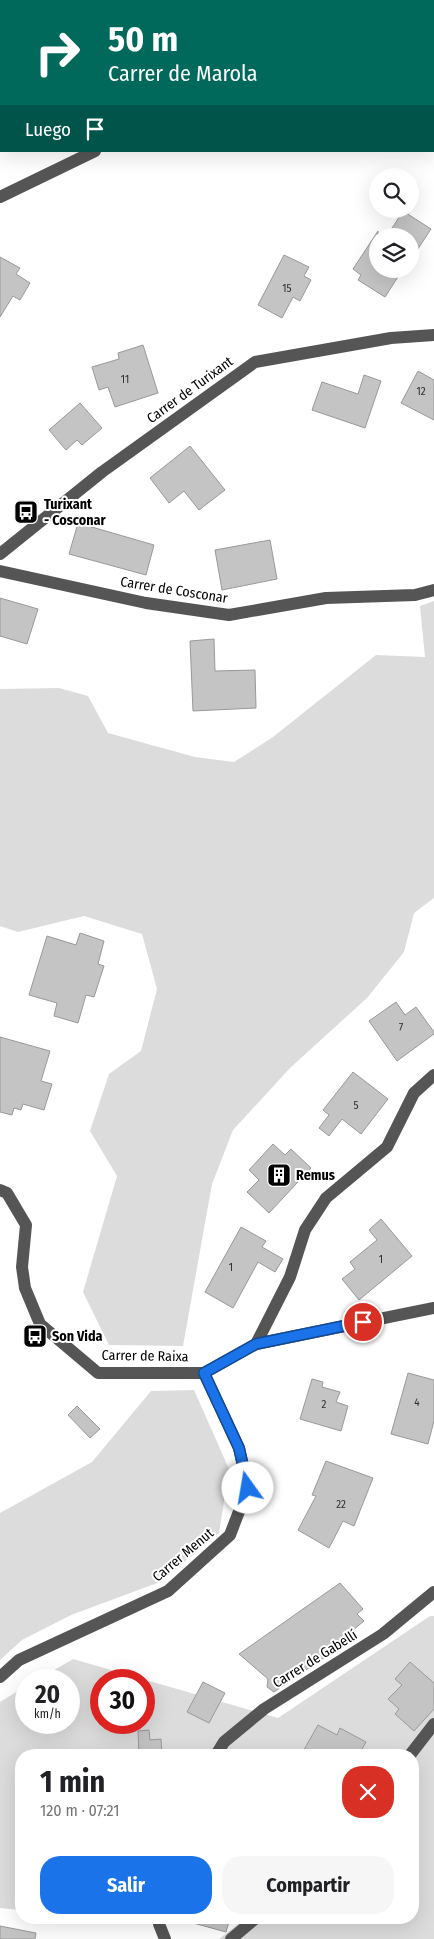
<!DOCTYPE html>
<html lang="es">
<head>
<meta charset="utf-8">
<style>
  :root { --surface:#fff; --page:#f6f6f6; --text:#202124; --muted:#757577; --accent:#1a73e8 }
  body { margin:0; font-family:"Fira Sans Condensed",sans-serif; background:var(--page); color:var(--text); height:100vh; display:flex; flex-direction:column; font-size:19px; white-space:nowrap }
  * { box-sizing:border-box; margin:0 }
  p { font-size:16px; color:var(--muted) }
  .icon { flex:none; width:28px; height:28px; fill:none; stroke:currentColor; stroke-width:2; stroke-linecap:round; stroke-linejoin:round }
  .map { position:relative; flex:1; overflow:hidden }
  .drawer { position:absolute; left:15px; top:1749px; width:404px; height:175px; display:flex; flex-direction:column; background:var(--surface); border-radius:20px; box-shadow:0 5px 20px #0002 }
  .drawer>* { flex:none }
  .banner { position:absolute; left:0px; top:0px; width:435px; height:152px; box-shadow:0 5px 20px #0002; background:#00695c; color:#fff; overflow:hidden }
  .fabs { position:absolute; left:369px; top:168px; display:grid; gap:10px }
  .fabs a { display:grid; place-items:center; width:50px; height:50px; border-radius:50%; background:var(--surface); box-shadow:0 5px 20px #0002; font-size:25px }
  .speed { position:absolute; left:15px; top:1669px; display:flex; gap:10px; font-size:25px; font-weight:700; text-align:center }
  .speed>* { display:grid; place-content:center; width:65px; height:65px; border-radius:50%; background:var(--surface); box-shadow:0 5px 20px #0002; line-height:1 }
  .speed small { font-size:12px; font-weight:400 }
  .speed .limit { border:8px solid #d22; background:#fff; color:#111 }
  .pin { position:absolute; display:grid; place-items:center; width:42px; height:42px; color:#fff; margin:-21px; border:2px solid #fff; border-radius:50%; box-shadow:0 1px 5px #0007 }
  .me { position:absolute; width:55px; margin:-28px; rotate:347deg; stroke-linejoin:round; filter:drop-shadow(0 0 4px #0008) }
  .turn { display:flex; align-items:center; gap:18px; height:105px; padding:0 25px; font-size:22px }
  .turn .icon { width:65px; height:65px; stroke-width:2.5 }
  .turn b { display:block; font-size:35px; line-height:42px }
  .then { display:flex; align-items:center; height:48px; padding:0 25px; background:#0003; gap:10px; font-size:19px }
  .round { display:grid; place-items:center; flex:none; width:52px; height:52px; border-radius:20px; background:var(--page) }
  .overview { display:flex; align-items:center; justify-content:space-between; height:85px; padding:0 25px }
  h1 { font-size:30px; font-weight:700; line-height:38px }
  .button { display:flex; gap:10px; margin-top:auto; padding:10px 25px }
  .button a { flex:1; height:58px; border-radius:20px; background:var(--accent); color:#fff; font-size:20px; font-weight:700; line-height:58px; text-align:center }
  .button a+a { background:var(--page); color:var(--text) }
  .map>svg:first-child { display:block }
</style>
</head>
<body>
<div class="map">
<svg width="434" height="1939" viewBox="0 0 434 1939">
  <rect width="100%" height="100%" fill="#fff"/>
  <g fill="#dcdcdc" fill-rule="evenodd">
    <polygon points="434,601 434,898 414,913 404,952 367,998 290,1068 233,1130 212,1184 183,1346 109,1345 83,1292 117,1176 90,1131 109,1074 141,1051 157,989 142,934 84,916 18,932 0,926 0,689 59,688 88,696 108,733 195,757 234,762 273,737 376,655 425,657 420,606"/>
    <polygon points="194,1390 229,1469 219,1533 160,1582 71,1615 22,1640 0,1660 0,1513 92,1462 151,1391"/>
    <path d="M430,1616H434V1939H219L237,1925L243,1918H412V1755H21V1910L0,1908V1702L26,1686V1722H69V1680H37L73,1659L278,1718ZM101,1680H144V1722H101Z"/>
  </g>
  <g fill="none" stroke-linecap="round" stroke-linejoin="round">
    <g stroke="#a3a3a3" stroke-width="4.5">
      <polyline points="94,1 96,0"/>
      <polyline points="0,69 1,68"/>
    </g>
  </g>
  <g fill="#c4c4c4" stroke="#999">
    <polygon points="403,211 431,229 410,261 410,236 387,236"/>
    <polygon points="378,231 378,269 403,269 385,297 358,280 361,275 353,269"/>
    <polygon points="284,255 309,267 304,276 311,280 300,301 293,297 282,318 258,305"/>
    <polygon points="0,257 20,268 16,274 30,283 20,300 13,296 0,317"/>
    <polygon points="143,345 158,393 115,407 108,387 99,390 92,367 119,359 118,353"/>
    <polygon points="418,371 434,380 434,420 401,403"/>
    <polygon points="364,375 381,381 365,428 312,410 322,382 358,394"/>
    <polygon points="80,403 102,428 82,445 77,440 66,450 49,430"/>
    <polygon points="190,446 225,490 199,510 184,491 169,503 150,478"/>
    <polygon points="78,523 154,545 146,575 69,554"/>
    <polygon points="270,540 277,579 222,590 215,550"/>
    <polygon points="0,598 38,609 27,644 0,636"/>
    <polygon points="214,639 215,671 255,670 256,708 193,711 190,641"/>
    <polygon points="80,933 104,941 98,964 104,966 94,997 86,995 78,1023 54,1016 57,1003 29,995 47,936 76,945"/>
    <polygon points="396,1002 405,1015 416,1007 434,1032 434,1034 397,1061 369,1021"/>
    <polygon points="0,1037 50,1051 41,1081 52,1084 44,1110 23,1104 21,1110 14,1108 12,1115 0,1112"/>
    <polygon points="353,1072 388,1099 361,1134 342,1119 329,1136 319,1128 329,1115 323,1110"/>
    <polygon points="273,1144 285,1155 291,1149 311,1168 269,1213 247,1192 259,1180 249,1170"/>
    <polygon points="381,1219 412,1256 359,1300 342,1279 355,1269 350,1262 377,1240 369,1230"/>
    <polygon points="241,1227 266,1241 262,1247 283,1259 275,1272 258,1262 233,1308 205,1292"/>
    <polygon points="408,1373 434,1380 434,1421 428,1444 391,1434"/>
    <polygon points="312,1379 323,1382 322,1387 340,1392 336,1402 348,1406 341,1431 300,1419"/>
    <polygon points="77,1406 100,1429 90,1438 68,1415"/>
    <polygon points="326,1461 373,1478 354,1526 343,1521 329,1548 298,1530 316,1496 312,1495"/>
    <polygon points="340,1583 363,1609 357,1614 364,1621 353,1630 357,1635 274,1692 267,1687 268,1679 239,1654"/>
    <polygon points="410,1662 434,1683 434,1709 414,1731 395,1714 399,1709 388,1699 402,1685 395,1679"/>
    <polygon points="203,1682 225,1693 209,1723 187,1712"/>
    <polygon points="318,1725 337,1735 340,1728 366,1742 359,1755 301,1755"/>
    <polygon points="149,1730 150,1740 161,1739 162,1755 139,1755 138,1731"/>
    <polygon points="186,1918 230,1918 226,1932 186,1921"/>
    <polygon points="0,1926 36,1933 35,1939 0,1939"/>
  </g>
  <g fill="none" stroke-linecap="round" stroke-linejoin="round">
    <g stroke="#555" stroke-width="12">
      <polyline points="412,0 413,1"/>
      <polyline points="0,197 95,151"/>
      <polyline points="0,554 102,472 255,362 391,338 434,335"/>
      <polyline points="0,571 146,603 229,615 326,598 415,595 434,590"/>
      <polyline points="0,1190 7,1193 26,1225 22,1267 25,1288 40,1324 98,1373 204,1373 256,1344 434,1308"/>
      <polyline points="256,1344 290,1277 305,1230 326,1198 387,1147 414,1093 434,1075"/>
      <polyline points="0,1677 19,1660 168,1591 230,1535 248,1488 239,1448 204,1373"/>
      <polyline points="216,1755 224,1742 264,1709 383,1634 434,1592"/>
      <polyline points="410,1755 434,1724"/>
      <polyline points="160,1918 159,1924 165,1939"/>
      <polyline points="231,1939 256,1918"/>
    </g>
  </g>
  <g fill="none" stroke-linecap="round" stroke-linejoin="round">
    <g stroke="#114b97" stroke-width="12">
      <polyline id="route" points="248,1488 239,1448 204,1373 256,1344 363,1322"/>
    </g>
    <use href="#route" stroke="#1a73e8" stroke-width="9"/>
  </g>
  <defs>
    <g id="bus-square" transform="scale(1.25)"><rect x="-9" y="-9" width="18" height="18" rx="4" fill="#000" stroke="#fff"/><path d="M-5-6H5V4H4V6H2V4H-2V6H-4V4H-5ZM-3.5-4V0h7V-4ZM-3.5 1.2v1.5H-2V1.2ZM2 1.2v1.5H3.5V1.2Z" fill="#fff"/></g>
    <g id="building-square" transform="scale(1.25)"><rect x="-9" y="-9" width="18" height="18" rx="4" fill="#000" stroke="#fff"/><path d="M-4-6H4V6H1V3H-1V6H-4ZM-2.5-4.3h1.7v1.8h-1.7ZM.8-4.3h1.7v1.8H.8ZM-2.5-1h1.7V.8h-1.7ZM.8-1h1.7V.8H.8Z" fill="#fff"/></g>
  </defs>
  <g fill-rule="evenodd">
    <use href="#bus-square" x="26" y="512"/>
    <use href="#building-square" x="279" y="1175"/>
    <use href="#bus-square" x="35" y="1336"/>
  </g>
  <g text-anchor="middle" dominant-baseline="central" stroke-width="4" stroke-linejoin="round" paint-order="stroke">
    <g font-size="11" fill="#313131">
      <text x="287" y="288">15</text>
      <text x="125" y="379">11</text>
      <text x="421" y="391">12</text>
      <text x="401" y="1027">7</text>
      <text x="356" y="1105">5</text>
      <text x="381" y="1259">1</text>
      <text x="231" y="1267">1</text>
      <text x="417" y="1402">4</text>
      <text x="324" y="1404">2</text>
      <text x="341" y="1504">22</text>
    </g>
    <g font-size="14" fill="#000" stroke="#fff">
      <text transform="translate(190 390) rotate(-36)">Carrer de Turixant</text>
      <text transform="translate(174 590) rotate(9)">Carrer de Cosconar</text>
      <text transform="translate(145 1356) rotate(1)">Carrer de Raixa</text>
      <text transform="translate(183 1555) rotate(-40)">Carrer Menut</text>
      <text transform="translate(315 1659) rotate(-32)">Carrer de Gabellí</text>
    </g>
    <g font-size="14" font-weight="bold" fill="#000" stroke="#fff" text-anchor="start">
      <text x="44" y="504">Turixant<tspan x="44" dy="16">- Cosconar</tspan></text>
      <text x="296" y="1175">Remus</text>
      <text x="52" y="1336">Son Vida</text>
    </g>
  </g>
</svg>
<div class="fabs">
<a><svg class="icon" aria-label="search" viewBox="0 0 24 24"><circle cx="10" cy="10" r="6"/><path d="M15 15l6 6"/></svg></a>
<a><svg class="icon" aria-label="layers" viewBox="0 0 24 24"><path d="M12 4l9 5-9 5-9-5zM3 14l9 5 9-5"/></svg></a>
</div>
<div class="speed"><div>20<small>km/h</small></div><div class="limit">30</div></div>
<div class="pin" style="left:363px;top:1322px;background:#d93025"><svg class="icon" aria-label="arrive" viewBox="0 0 24 24"><path d="M6 21V4h12l-3 4 3 4H6"/></svg></div>
<svg class="me" style="left:248px;top:1488px" viewBox="-20 -20 40 40"><circle r="19" fill="#fff"/><path d="M0-13L10 11 0 6-10 11z" fill="#1a73e8"/></svg>
<div class="banner">
<div class="turn"><svg class="icon" aria-label="right" viewBox="0 0 24 24"><path d="M7 20v-9h11M14 6l5 5-5 5"/></svg><div><b>50 m</b>Carrer de Marola</div></div>
<div class="then">Luego<svg class="icon" aria-label="arrive" viewBox="0 0 24 24"><path d="M6 21V4h12l-3 4 3 4H6"/></svg></div>
</div>
<section class="drawer">
<div class="overview"><div><h1>1 min</h1><p>120 m · 07:21</p></div><a class="round" style="background:#d93025;color:#fff"><svg class="icon" aria-label="close" viewBox="0 0 24 24"><path d="M6 6l12 12M18 6L6 18"/></svg></a></div>
<div class="button"><a>Salir</a><a>Compartir</a></div>
</section>
</div>
</body>
</html>
